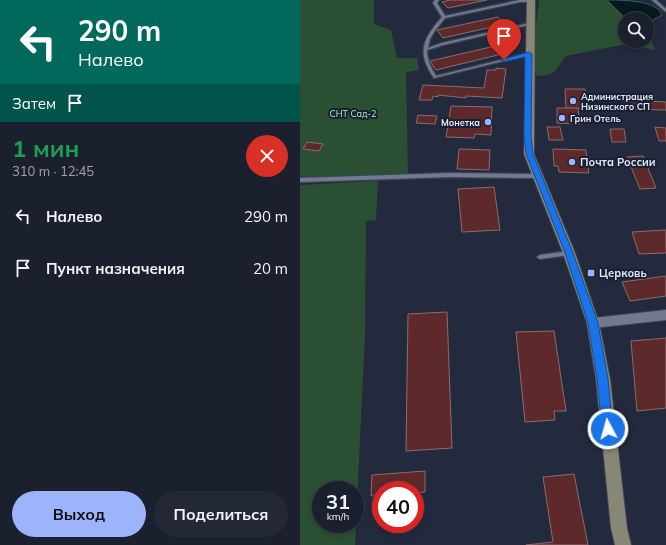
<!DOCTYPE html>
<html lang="ru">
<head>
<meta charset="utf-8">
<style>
  :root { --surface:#1a202e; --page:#232836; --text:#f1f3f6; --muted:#9fa3aa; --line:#383e4a; --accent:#9db4fd }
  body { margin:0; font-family:Mulish,sans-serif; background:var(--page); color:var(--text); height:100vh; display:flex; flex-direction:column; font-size:15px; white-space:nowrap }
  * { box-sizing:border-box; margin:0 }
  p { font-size:13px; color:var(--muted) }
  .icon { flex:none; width:22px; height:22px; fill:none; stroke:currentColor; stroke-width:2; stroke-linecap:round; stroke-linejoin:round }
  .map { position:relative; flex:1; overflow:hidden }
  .side { display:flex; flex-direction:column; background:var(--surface); width:300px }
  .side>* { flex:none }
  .guide { background:#00695c; color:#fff; overflow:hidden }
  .tools { position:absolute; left:318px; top:12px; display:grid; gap:8px }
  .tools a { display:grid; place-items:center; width:36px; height:36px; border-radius:50%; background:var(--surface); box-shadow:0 2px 6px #0003,0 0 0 1px var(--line); font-size:20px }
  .speed { position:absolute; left:12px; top:481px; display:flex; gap:8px; font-size:20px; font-weight:700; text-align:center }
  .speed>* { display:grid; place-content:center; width:52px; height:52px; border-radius:50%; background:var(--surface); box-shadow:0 2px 6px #0003,0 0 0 1px var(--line); line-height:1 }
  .speed small { font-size:10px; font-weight:400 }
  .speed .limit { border:6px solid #d22; background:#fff; color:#111 }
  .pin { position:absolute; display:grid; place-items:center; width:34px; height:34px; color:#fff; margin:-41px -17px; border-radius:50% 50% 50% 0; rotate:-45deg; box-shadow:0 0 4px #0007 }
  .pin .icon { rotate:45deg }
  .me { position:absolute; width:44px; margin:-22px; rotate:354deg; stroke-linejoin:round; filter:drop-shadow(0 0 3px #0008) }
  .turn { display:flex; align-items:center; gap:14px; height:84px; padding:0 12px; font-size:18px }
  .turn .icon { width:52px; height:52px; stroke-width:2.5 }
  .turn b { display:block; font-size:28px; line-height:34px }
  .then { display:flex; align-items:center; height:38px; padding:0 12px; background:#0003; gap:8px; font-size:15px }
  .round { display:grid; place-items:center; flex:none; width:42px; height:42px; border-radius:21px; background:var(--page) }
  .summary { display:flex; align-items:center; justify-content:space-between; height:68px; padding:0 12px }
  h1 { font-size:24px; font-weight:700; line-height:30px; color:#1e9e55 }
  .primary-button { display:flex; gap:8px; margin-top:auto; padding:8px 12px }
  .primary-button a { flex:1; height:46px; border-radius:24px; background:var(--accent); color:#111; font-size:16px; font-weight:700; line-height:46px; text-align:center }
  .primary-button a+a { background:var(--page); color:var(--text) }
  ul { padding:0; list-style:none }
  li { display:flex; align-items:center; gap:12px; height:52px; padding:0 12px }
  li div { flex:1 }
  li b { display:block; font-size:15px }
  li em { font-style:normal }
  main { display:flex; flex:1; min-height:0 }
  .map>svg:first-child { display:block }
</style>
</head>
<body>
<main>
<section class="side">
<div class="guide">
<div class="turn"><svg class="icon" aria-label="left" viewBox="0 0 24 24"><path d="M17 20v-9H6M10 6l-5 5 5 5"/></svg><div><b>290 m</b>Налево</div></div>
<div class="then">Затем<svg class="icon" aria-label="arrive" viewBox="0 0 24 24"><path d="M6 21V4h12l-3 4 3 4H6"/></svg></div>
</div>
<div class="summary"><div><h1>1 мин</h1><p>310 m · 12:45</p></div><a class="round" style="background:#d93025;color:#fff"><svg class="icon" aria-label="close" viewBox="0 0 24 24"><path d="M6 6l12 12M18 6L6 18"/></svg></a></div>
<ul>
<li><svg class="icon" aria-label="left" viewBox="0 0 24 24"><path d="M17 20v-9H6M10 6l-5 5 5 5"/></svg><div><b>Налево</b></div><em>290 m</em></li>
<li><svg class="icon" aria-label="arrive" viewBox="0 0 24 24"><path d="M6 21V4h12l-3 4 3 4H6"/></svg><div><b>Пункт назначения</b></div><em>20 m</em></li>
</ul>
<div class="primary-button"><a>Выход</a><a>Поделиться</a></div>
</section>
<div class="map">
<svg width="366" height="545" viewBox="0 0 366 545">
  <rect width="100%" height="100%" fill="#232a3d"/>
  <g fill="#2a4f32" fill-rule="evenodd">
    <polygon points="0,0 74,0 74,24 91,30 97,58 117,58 119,70 106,72 108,174 0,177"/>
    <path d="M239,0H307L325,18V41H347V37L350,38L355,50L326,44L266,56C254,71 257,75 237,76C228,63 238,17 239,0Z"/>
    <path d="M78,181L76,220L66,221L65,334L55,545H0V185ZM21,490H55V524H21Z"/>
  </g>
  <path fill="#031b1e" stroke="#46585e" d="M307,0C321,0 358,0 362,15L351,21L347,19L325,18Z"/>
  <g fill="#5e292a" stroke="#8a6d6c">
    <polygon points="150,0 187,0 148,8 142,2"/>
    <polygon points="198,17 205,24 143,38 137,30"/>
    <polygon points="195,46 202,54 136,70 130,61"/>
    <polygon points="196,68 206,69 202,98 166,96 166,98 138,95 138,97 133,96 132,100 119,100 123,85 184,88 187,70 196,70"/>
    <polygon points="265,89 285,89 287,109 266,108"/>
    <polygon points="324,100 366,102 366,110 326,109"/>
    <polygon points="151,106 192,107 191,135 175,134 174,138 146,137"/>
    <polygon points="257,108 278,108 280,124 257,123"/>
    <polygon points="118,115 137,116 135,124 116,123"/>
    <polygon points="247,127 260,127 263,140 249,140"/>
    <polygon points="355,127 366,128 366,141 359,141"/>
    <polygon points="310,129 324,129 326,142 312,142"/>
    <polygon points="7,142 23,144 19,151 3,149"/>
    <polygon points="159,149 190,150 189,170 157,169"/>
    <polygon points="253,149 286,150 287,158 290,158 291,166 288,166 289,173 259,172 258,166 254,166"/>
    <polygon points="343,156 356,188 340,189 327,157"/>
    <polygon points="194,187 200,230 162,232 158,189"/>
    <polygon points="366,230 366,253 339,254 332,232"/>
    <polygon points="366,276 366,296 330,301 322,282"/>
    <polygon points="147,312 152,448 106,451 108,314"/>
    <polygon points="254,331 266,411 254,411 255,420 225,422 216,332"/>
    <polygon points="366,338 366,408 337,411 331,341"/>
    <polygon points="125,471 125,492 115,493 115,490 81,490 81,495 71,496 72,475"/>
    <polygon points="274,474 288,545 226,545 253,542 243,477"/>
  </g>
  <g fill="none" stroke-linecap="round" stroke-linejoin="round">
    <g stroke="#3f4556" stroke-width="2.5">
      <g id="lane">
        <path d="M135,0H139L137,3L145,16L220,0H231L233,1L231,2H220L145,18L134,32L130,39L128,48L142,43L230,23L232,24L143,45L127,50C127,60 131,68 136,76L229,53L231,54L134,78C116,52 123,39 142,17L133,3Z"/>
        <polygon points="352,0 356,0 366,9 366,12"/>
        <polygon points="150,173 238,174 240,176 238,178 150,177 0,182 0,178"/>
        <polygon points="269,251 272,253 269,255 240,259 237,257 240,255"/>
      </g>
    </g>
    <g stroke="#3f4556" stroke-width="2">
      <polygon id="street" points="366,310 366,320 293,328 289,326 287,323 289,320 293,318"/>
    </g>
    <g stroke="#3f4556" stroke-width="2">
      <polygon id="secondary" points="227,0 235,0 234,154 275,253 299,323 310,379 327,528 331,545 315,545 311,528 296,379 287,323 263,253 224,154"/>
    </g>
    <use href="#lane" fill="#717a91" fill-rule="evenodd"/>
    <use href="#street" fill="#717a91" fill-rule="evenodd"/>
    <use href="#secondary" fill="#888674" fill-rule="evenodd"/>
  </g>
  <polygon fill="#1a73e8" stroke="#114b97" points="229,52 232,54 231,136 233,154 273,253 298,323 308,379 313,429 312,433 308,435 304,433 302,429 297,379 288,323 265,253 226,154 224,136 225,57 204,62 201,60"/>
  <g fill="#9db4fd" stroke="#192033" stroke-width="1.5">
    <circle cx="273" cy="101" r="4"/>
    <circle cx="262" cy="118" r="4"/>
    <circle cx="188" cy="122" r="4"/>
    <circle cx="272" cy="162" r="4"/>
    <rect x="287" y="269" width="8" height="8" rx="2"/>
  </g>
  <g text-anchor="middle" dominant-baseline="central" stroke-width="4" stroke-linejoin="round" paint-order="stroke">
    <g font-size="9" font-weight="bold" fill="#e2e8f5" stroke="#192033" text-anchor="start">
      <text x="281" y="96">Администрация<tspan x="281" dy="10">Низинского СП</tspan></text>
      <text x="270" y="118">Грин Отель</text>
      <text x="180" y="122" text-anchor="end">Монетка</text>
    </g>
    <g font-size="9" fill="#acf5ba" stroke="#192033">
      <text x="53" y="113">СНТ Сад-2</text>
    </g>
    <g font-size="11" font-weight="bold" fill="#e2e8f5" stroke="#192033" text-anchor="start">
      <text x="280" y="162">Почта России</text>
      <text x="299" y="273">Церковь</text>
    </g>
  </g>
</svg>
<div class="tools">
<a><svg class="icon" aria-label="search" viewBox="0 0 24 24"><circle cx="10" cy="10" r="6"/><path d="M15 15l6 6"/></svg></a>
</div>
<div class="speed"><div>31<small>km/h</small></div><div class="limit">40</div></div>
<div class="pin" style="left:204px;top:60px;background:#d93025"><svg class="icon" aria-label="arrive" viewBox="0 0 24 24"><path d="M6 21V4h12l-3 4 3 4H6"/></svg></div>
<svg class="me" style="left:308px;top:429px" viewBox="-20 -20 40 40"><circle r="17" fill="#1a73e8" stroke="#fff" stroke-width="3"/><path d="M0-11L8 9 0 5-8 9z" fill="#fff"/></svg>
</div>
</main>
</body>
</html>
